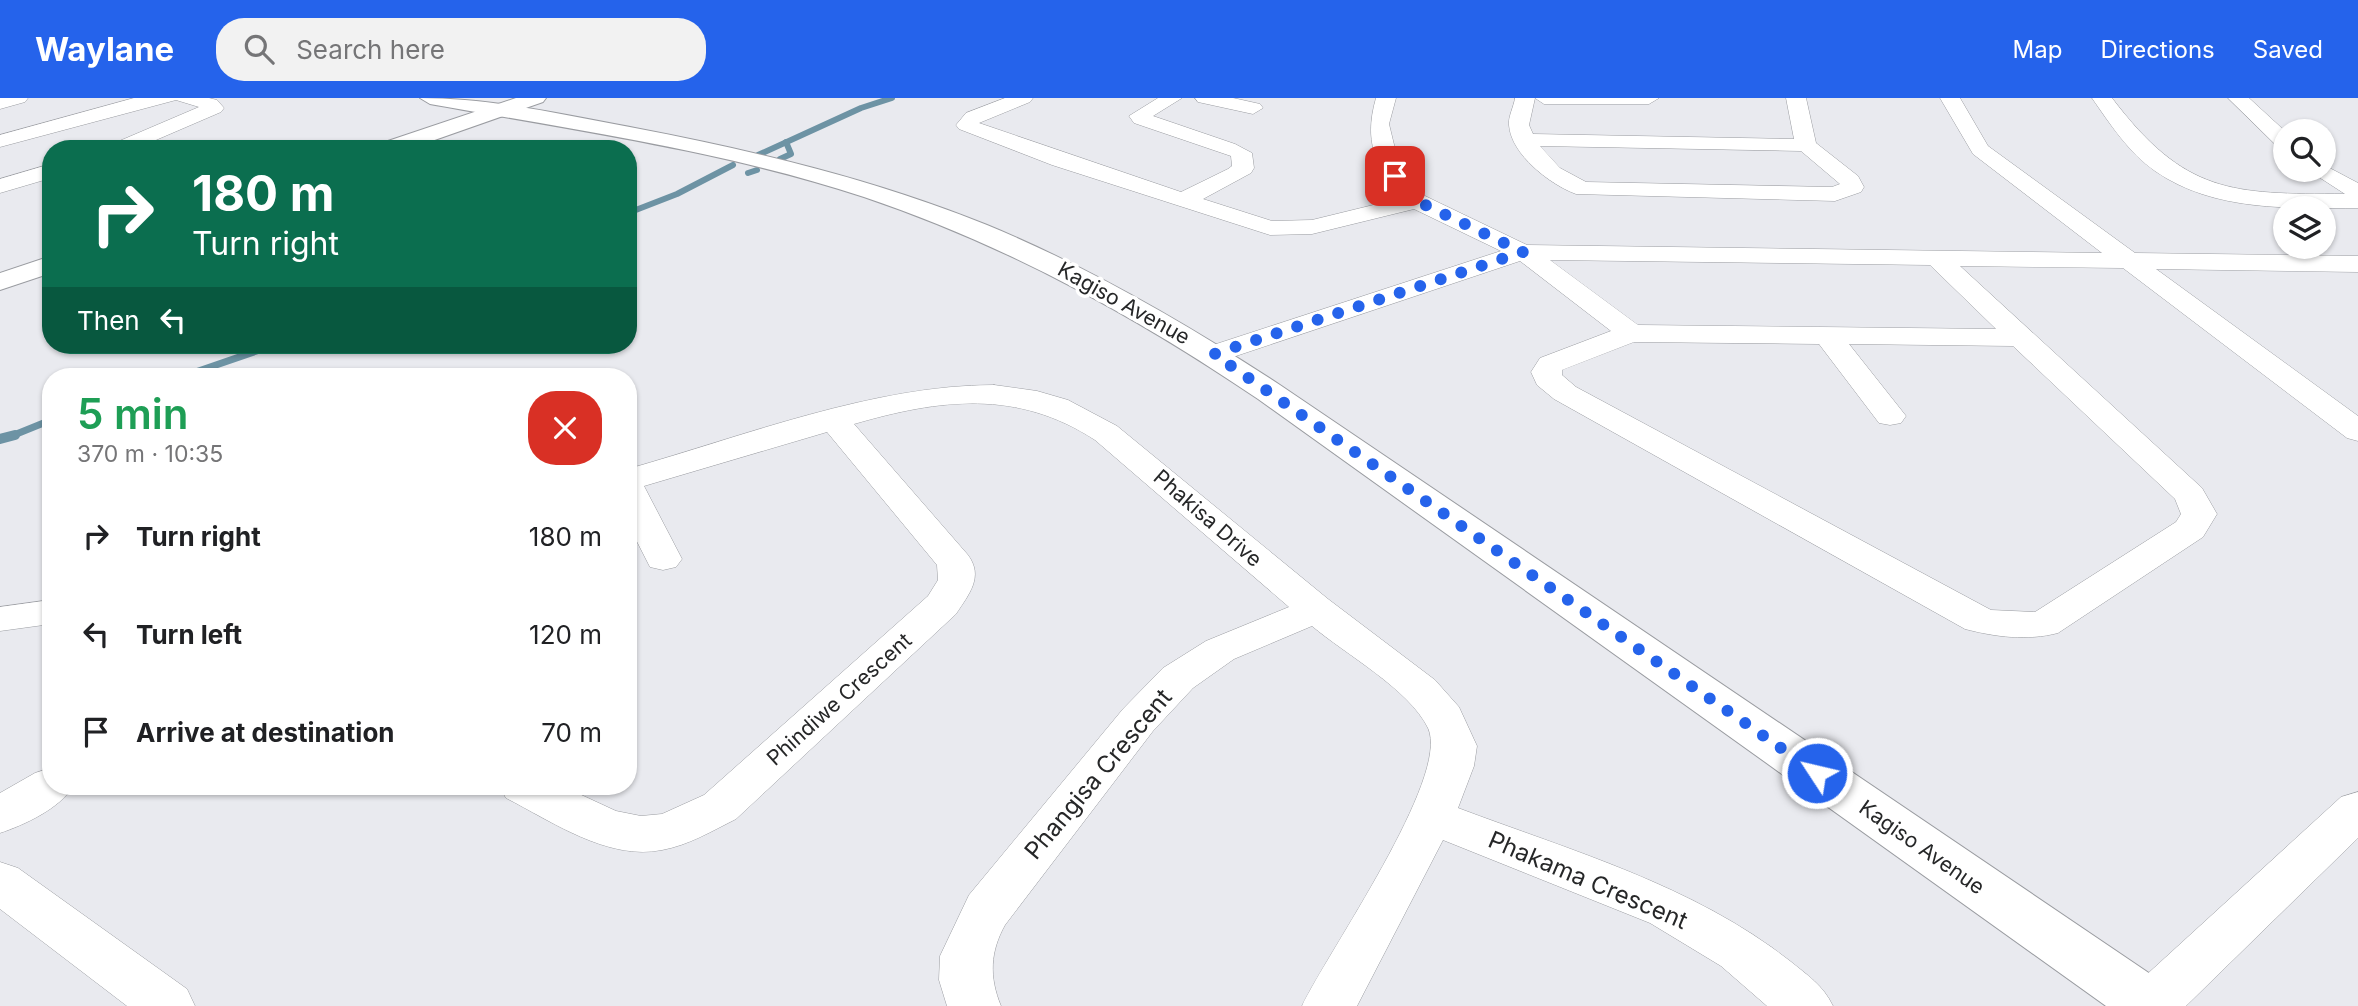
<!DOCTYPE html>
<html lang="en">
<head>
<meta charset="utf-8">
<style>
  :root { --surface:#fff; --page:#f2f2f2; --text:#202124; --muted:#757577; --accent:#2563eb }
  body { margin:0; font-family:Inter,sans-serif; background:var(--page); color:var(--text); height:100vh; display:flex; flex-direction:column; font-size:26px; white-space:nowrap }
  * { box-sizing:border-box; margin:0 }
  p { font-size:23px; color:var(--muted) }
  .icon { flex:none; width:38px; height:38px; fill:none; stroke:currentColor; stroke-width:2; stroke-linecap:round; stroke-linejoin:round }
  .map { position:relative; flex:1; overflow:hidden }
  .sheet { position:absolute; left:42px; top:270px; width:595px; height:427px; display:flex; flex-direction:column; background:var(--surface); border-radius:28px; box-shadow:0 2px 5px #0004 }
  .sheet>* { flex:none }
  .banner { position:absolute; left:42px; top:42px; width:595px; height:214px; border-radius:28px; box-shadow:0 2px 5px #0004; background:#0b6e4f; color:#fff; overflow:hidden }
  .buttons { position:absolute; left:2273px; top:21px; display:grid; gap:14px }
  .buttons a { display:grid; place-items:center; width:63px; height:63px; border-radius:50%; background:var(--surface); box-shadow:0 2px 5px #0004; font-size:35px }
  .pin { position:absolute; display:grid; place-items:center; width:60px; height:60px; color:#fff; margin:-30px; border-radius:14px; box-shadow:0 4px 10px #0006 }
  .me { position:absolute; width:77px; margin:-38px; rotate:305deg; stroke-linejoin:round; filter:drop-shadow(0 0 5px #0008) }
  .turn { display:flex; align-items:center; gap:24px; height:147px; padding:0 35px; font-size:32px }
  .turn .icon { width:91px; height:91px; stroke-width:2.5 }
  .turn b { display:block; font-size:49px; line-height:60px }
  .then { display:flex; align-items:center; height:66px; padding:0 35px; background:#0003; gap:14px; font-size:26px }
  .round { display:grid; place-items:center; flex:none; width:74px; height:74px; border-radius:28px; background:var(--page) }
  .overview { display:flex; align-items:center; justify-content:space-between; height:119px; padding:0 35px }
  h1 { font-size:42px; font-weight:600; line-height:52px; color:#1e9e55 }
  ul { padding:0; list-style:none }
  li { display:flex; align-items:center; gap:21px; height:98px; padding:0 35px }
  li div { flex:1 }
  li b { display:block; font-size:26px }
  li em { font-style:normal }
  header { display:flex; align-items:center; gap:42px; box-sizing:border-box; height:98px; padding:0 35px; background:var(--accent); color:#fff }
  header strong { font-size:33px }
  nav { display:flex; gap:38px; margin-inline-start:auto; font-size:24px }
  .search { width:490px; height:63px; background:var(--page); display:flex; align-items:center; gap:18px; box-sizing:border-box; padding:0 24px; border-radius:28px; color:var(--muted); font-size:26px }
  .map>svg:first-child { display:block }
</style>
</head>
<body>
<header>
<strong>Waylane</strong>
<div class="search"><svg class="icon" aria-label="search" viewBox="0 0 24 24"><circle cx="10" cy="10" r="6"/><path d="M15 15l6 6"/></svg>Search here</div>
<nav><a>Map</a><a>Directions</a><a>Saved</a></nav>
</header>
<div class="map">
<svg width="2358" height="908" viewBox="0 0 2358 908">
  <rect width="100%" height="100%" fill="#e9eaef"/>
  <g fill="none" stroke-linecap="round" stroke-linejoin="round">
    <g stroke="#6d93a4" stroke-width="6">
      <polyline points="758,57 861,10 892,0"/>
      <polyline points="780,61 791,56 786,44"/>
      <polyline points="748,75 757,72"/>
      <polyline points="628,115 677,96 733,67"/>
    </g>
    <g stroke="#6d93a4" stroke-width="7">
      <polyline points="184,278 274,247"/>
      <polyline points="9,339 51,322"/>
    </g>
    <polyline stroke="#6d93a4" stroke-width="10" points="0,341 15,337"/>
    <g stroke="#9a9ca1" stroke-width="1">
      <g id="minor">
        <polygon points="0,0 28,0 25,4 0,11"/>
        <polygon points="134,0 209,0 217,2 224,10 221,14 135,51 107,51 110,47 199,9 176,2 0,49 0,37"/>
        <path d="M1005,0H1033L1030,4L979,25L1181,94L1228,71L1232,68L1231,58L1134,25L1129,18L1158,0H1182L1153,18L1235,46L1252,55L1254,70L1251,75L1203,101L1272,123L1312,122L1402,100C1374,67 1364,42 1376,0H1396L1389,26L1398,63L1404,75L1425,98L1527,147L2102,155L1973,56L1940,0H1960L1988,48L2135,155L2358,158V174L2156,171L2358,318V343L2347,340L2123,170L1960,168L2202,390L2217,416L2203,439L2058,535C2027,543 1996,539 1965,531L1554,301L1537,287L1531,274L1540,260L1611,233L1520,163L1224,262L1214,265L1204,262L1199,256L1204,250L1501,153L1414,111L1312,136L1270,137L1052,67L959,31L956,27L966,15ZM1550,162L1930,167L1996,231L1638,227ZM1634,244L1819,246L1879,325L1890,327L1901,325L1906,318L1849,246L2013,248L2175,401L2181,416L2176,424L2035,514L1991,512L1576,289L1562,277V272Z"/>
        <polygon points="1195,0 1233,0 1260,6 1263,10 1253,16 1198,4"/>
        <path d="M1515,0H1659L1649,6H1544L1535,0L1529,27L1533,36L1794,41L1786,0H1806L1816,45L1858,78L1864,89L1861,94L1835,103L1576,96C1551,87 1511,57 1509,27C1508,19 1514,8 1515,0ZM1540,48L1801,53L1840,86L1832,89L1586,84L1560,70Z"/>
        <path d="M2092,0H2112C2185,96 2231,96 2345,96L2308,72H2324V67L2358,85V110C2290,110 2214,114 2155,73C2129,55 2110,26 2092,0Z"/>
        <polygon points="2228,0 2249,0 2286,34 2286,52 2279,50"/>
        <polygon points="51,66 51,80 0,95 0,81"/>
        <path d="M994,287L1037,293L1068,302L1117,328L1328,501L1435,582L1459,609L1477,648L1474,668L1458,710C1572,753 1693,787 1790,863C1807,877 1823,887 1833,908H1767L1721,868L1650,825L1443,742L1357,908H1302C1327,855 1451,679 1428,630C1409,591 1345,556 1312,528L1234,561L1193,590L1153,633L1005,827C990,854 989,879 1001,908H947L939,882L940,858L969,797L1123,611L1163,570L1206,543L1289,509L1095,342C1017,291 940,301 854,326L968,457C984,479 969,496 956,516L736,721C712,733 689,747 662,752C608,763 551,723 506,700L499,688H562L616,713L641,718L662,716L704,697L928,498L938,482L937,467L827,334L644,388L682,461L676,469L663,472L650,469L628,426V371C744,338 874,287 994,287Z"/>
        <polygon points="51,502 51,526 0,533 0,509"/>
        <path d="M51,670V688H73C61,710 24,727 0,735V695L35,675Z"/>
        <polygon points="2358,694 2358,740 2186,908 2124,908 2132,890 2341,699"/>
        <polygon points="0,764 18,770 187,891 195,908 127,908 0,811"/>
      </g>
    </g>
    <g stroke="#9a9ca1" stroke-width="2">
      <path id="tertiary" d="M420,0C492,0 564,17 635,30C755,53 874,81 987,127C1091,170 1187,226 1280,287L2171,890L2179,908H2106L1258,301C1134,217 1006,147 864,99C724,53 575,32 430,6Z"/>
    </g>
    <g stroke="#9a9ca1" stroke-width="2">
      <g id="primary">
        <polygon points="516,0 546,0 543,4 409,51 376,51 379,46"/>
        <polygon points="51,158 51,175 0,192 0,175"/>
      </g>
    </g>
    <use href="#minor" fill="#fff" fill-rule="evenodd"/>
    <use href="#tertiary" fill="#fff" fill-rule="evenodd"/>
    <use href="#primary" fill="#fff" fill-rule="evenodd"/>
  </g>
  <g fill="none" stroke-linecap="round" stroke-linejoin="round">
    <polyline stroke="#2563eb" stroke-width="12" stroke-dasharray="0 21.6" points="1395,78 1417,103 1523,154 1214,256 1817,675"/>
  </g>
  <g text-anchor="middle" dominant-baseline="central" stroke-width="7" stroke-linejoin="round" paint-order="stroke">
    <g font-size="21" fill="#262728" stroke="#fff">
      <text transform="translate(1124 205) rotate(29)">Kagiso Avenue</text>
      <text transform="translate(1208 420) rotate(41)">Phakisa Drive</text>
      <text transform="translate(839 601) rotate(-42)">Phindiwe Crescent</text>
      <text transform="translate(1922 749) rotate(35)">Kagiso Avenue</text>
    </g>
    <g font-size="24" fill="#262728" stroke="#fff">
      <text transform="translate(1098 676) rotate(-50)">Phangisa Crescent</text>
      <text transform="translate(1588 782) rotate(23)">Phakama Crescent</text>
    </g>
  </g>
</svg>
<div class="buttons">
<a><svg class="icon" aria-label="search" viewBox="0 0 24 24"><circle cx="10" cy="10" r="6"/><path d="M15 15l6 6"/></svg></a>
<a><svg class="icon" aria-label="layers" viewBox="0 0 24 24"><path d="M12 4l9 5-9 5-9-5zM3 14l9 5 9-5"/></svg></a>
</div>
<div class="pin" style="left:1395px;top:78px;background:#d93025"><svg class="icon" aria-label="arrive" viewBox="0 0 24 24"><path d="M6 21V4h12l-3 4 3 4H6"/></svg></div>
<svg class="me" style="left:1817px;top:675px" viewBox="-20 -20 40 40"><circle r="17" fill="#2563eb" stroke="#fff" stroke-width="3"/><path d="M0-11L8 9 0 5-8 9z" fill="#fff"/></svg>
<div class="banner">
<div class="turn"><svg class="icon" aria-label="right" viewBox="0 0 24 24"><path d="M7 20v-9h11M14 6l5 5-5 5"/></svg><div><b>180 m</b>Turn right</div></div>
<div class="then">Then<svg class="icon" aria-label="left" viewBox="0 0 24 24"><path d="M17 20v-9H6M10 6l-5 5 5 5"/></svg></div>
</div>
<section class="sheet">
<div class="overview"><div><h1>5 min</h1><p>370 m · 10:35</p></div><a class="round" style="background:#d93025;color:#fff"><svg class="icon" aria-label="close" viewBox="0 0 24 24"><path d="M6 6l12 12M18 6L6 18"/></svg></a></div>
<ul>
<li><svg class="icon" aria-label="right" viewBox="0 0 24 24"><path d="M7 20v-9h11M14 6l5 5-5 5"/></svg><div><b>Turn right</b></div><em>180 m</em></li>
<li><svg class="icon" aria-label="left" viewBox="0 0 24 24"><path d="M17 20v-9H6M10 6l-5 5 5 5"/></svg><div><b>Turn left</b></div><em>120 m</em></li>
<li><svg class="icon" aria-label="arrive" viewBox="0 0 24 24"><path d="M6 21V4h12l-3 4 3 4H6"/></svg><div><b>Arrive at destination</b></div><em>70 m</em></li>
</ul>
</section>
</div>
</body>
</html>
